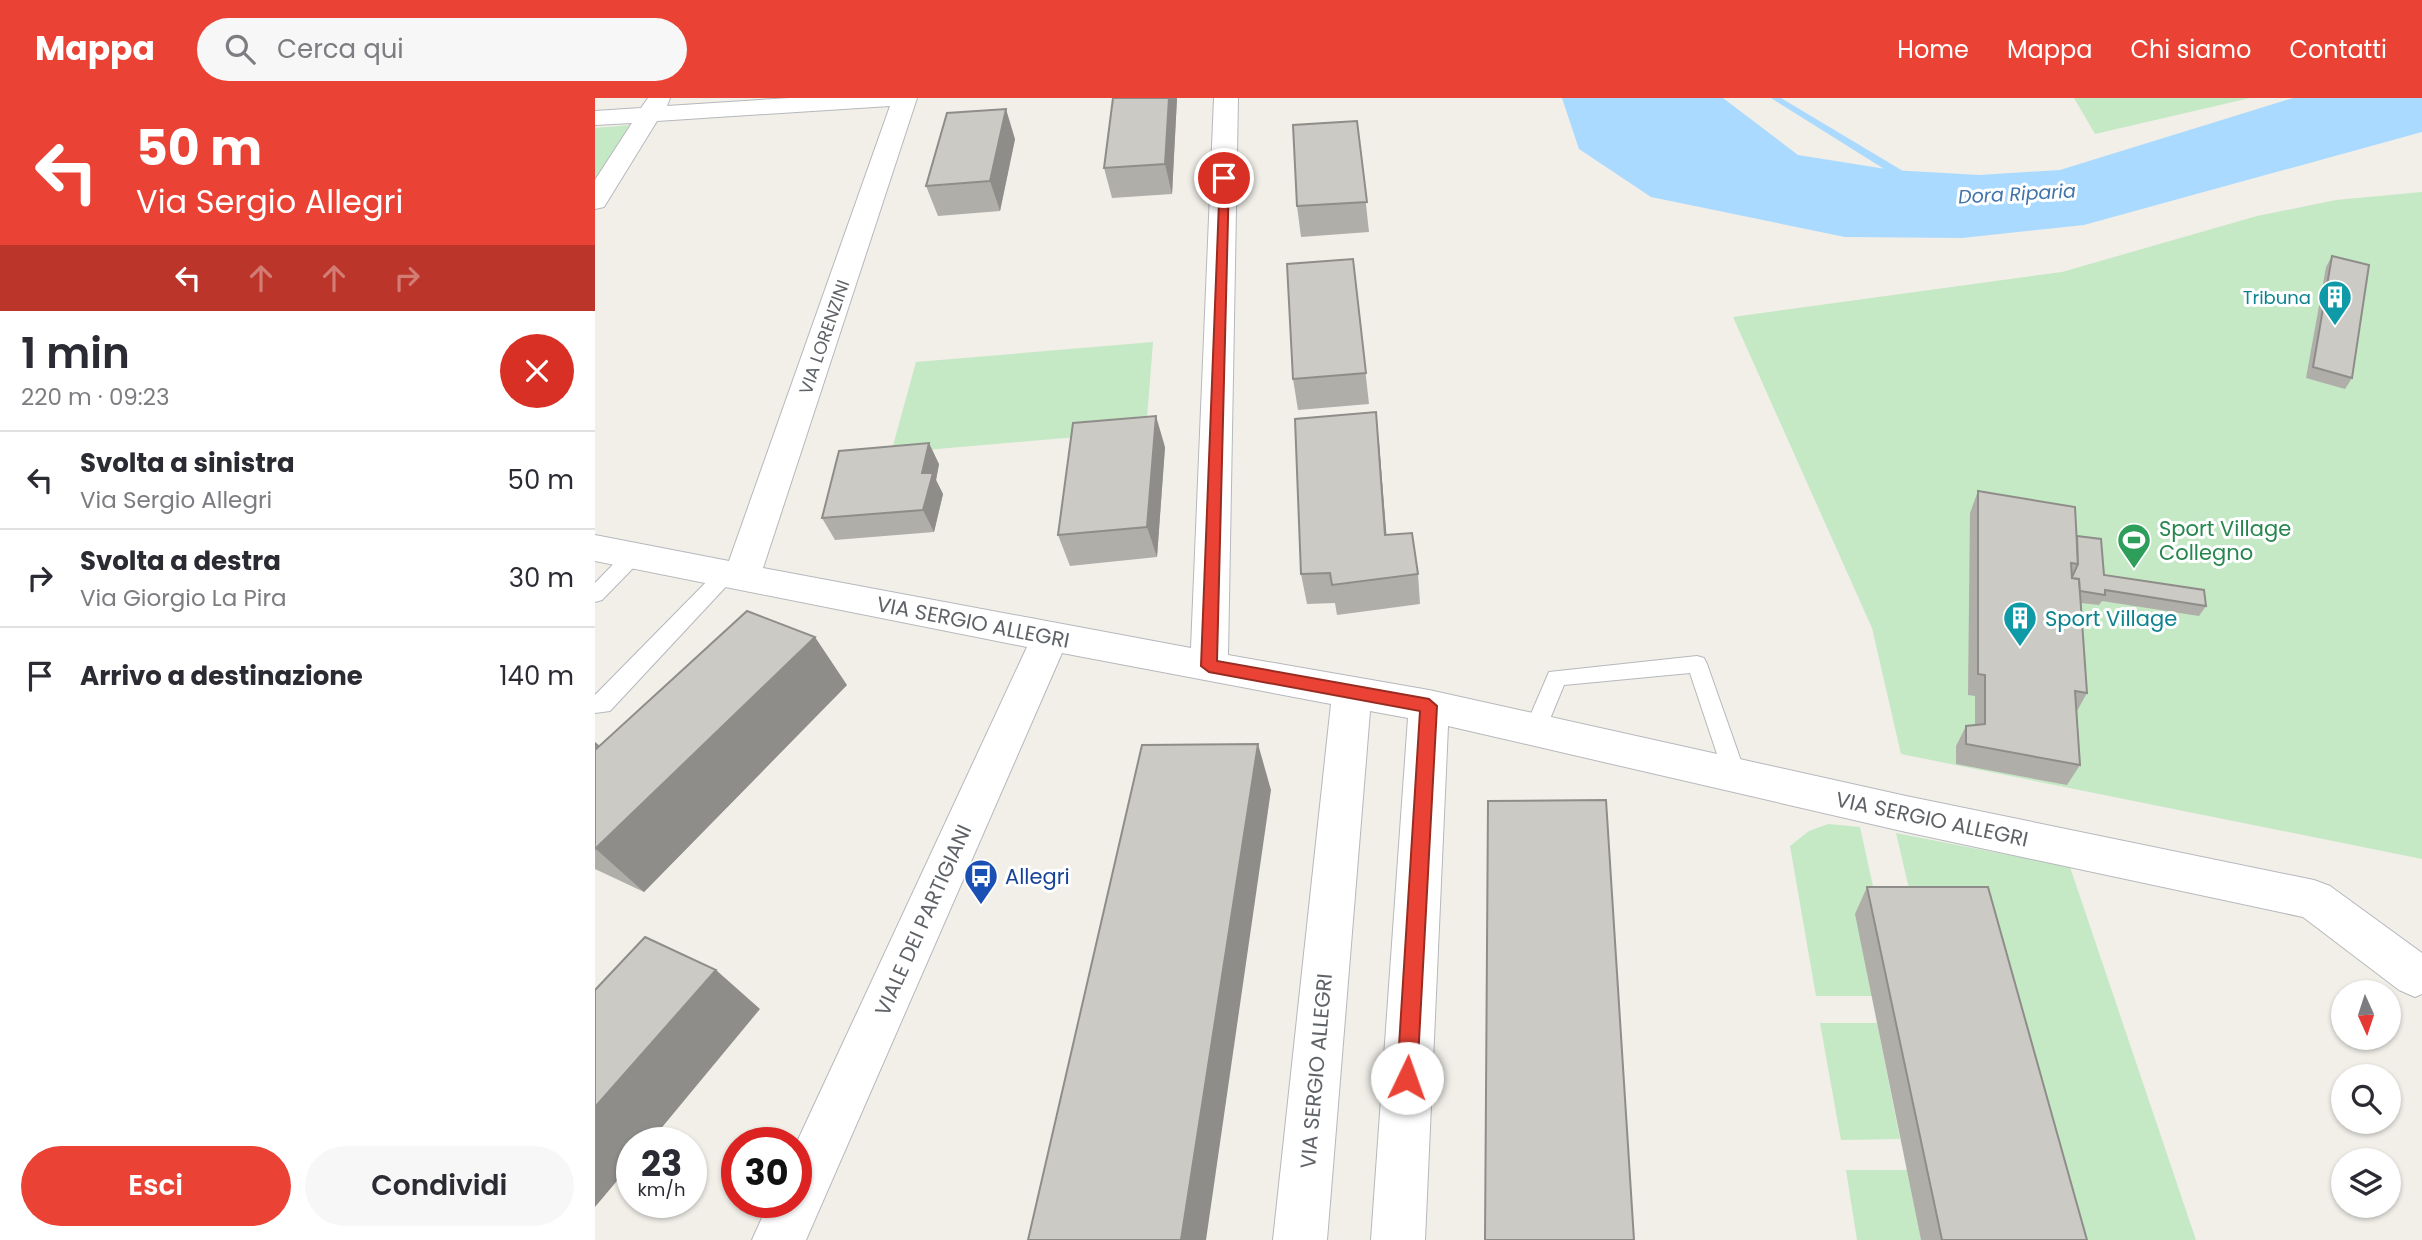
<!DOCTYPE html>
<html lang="it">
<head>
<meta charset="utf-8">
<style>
  :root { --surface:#fff; --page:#f7f7f7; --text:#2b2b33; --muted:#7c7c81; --line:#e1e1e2; --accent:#ea4335 }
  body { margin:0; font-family:Poppins,sans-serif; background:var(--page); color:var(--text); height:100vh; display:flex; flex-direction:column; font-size:26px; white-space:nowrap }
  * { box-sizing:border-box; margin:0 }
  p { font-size:23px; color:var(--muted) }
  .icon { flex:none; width:38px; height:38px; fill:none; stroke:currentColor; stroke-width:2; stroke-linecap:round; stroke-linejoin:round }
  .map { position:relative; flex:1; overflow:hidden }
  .panel { display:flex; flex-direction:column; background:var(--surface); width:595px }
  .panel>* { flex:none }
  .banner { background:#ea4335; color:#fff; overflow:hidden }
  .needle { width:46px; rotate:177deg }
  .buttons { position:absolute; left:1736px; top:882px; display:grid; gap:14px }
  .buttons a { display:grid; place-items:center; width:70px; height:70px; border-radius:50%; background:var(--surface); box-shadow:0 2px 5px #0004; font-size:35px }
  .speed { position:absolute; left:21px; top:1029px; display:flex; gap:14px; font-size:35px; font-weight:700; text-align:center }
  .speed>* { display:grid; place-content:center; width:91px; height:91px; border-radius:50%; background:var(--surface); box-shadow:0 2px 5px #0004; line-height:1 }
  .speed small { font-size:18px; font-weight:400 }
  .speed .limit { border:10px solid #d22; background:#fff; color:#111 }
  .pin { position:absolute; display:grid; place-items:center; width:60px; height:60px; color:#fff; margin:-30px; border:4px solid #fff; border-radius:50%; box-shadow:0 2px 7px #0007 }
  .me { position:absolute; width:77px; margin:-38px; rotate:3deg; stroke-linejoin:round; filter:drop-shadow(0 0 5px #0008) }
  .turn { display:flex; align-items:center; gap:24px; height:147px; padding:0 21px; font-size:32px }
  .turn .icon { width:91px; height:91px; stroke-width:2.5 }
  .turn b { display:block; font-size:49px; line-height:60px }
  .lanes { display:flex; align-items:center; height:66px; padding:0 21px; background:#0003; justify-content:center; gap:35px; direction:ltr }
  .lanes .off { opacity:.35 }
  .round { display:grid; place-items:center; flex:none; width:74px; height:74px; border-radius:37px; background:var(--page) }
  .head { display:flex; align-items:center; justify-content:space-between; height:119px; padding:0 21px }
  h1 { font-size:42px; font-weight:600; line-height:52px }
  .primary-button { display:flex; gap:14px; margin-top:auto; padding:14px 21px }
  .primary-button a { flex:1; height:80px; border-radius:42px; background:var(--accent); color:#fff; font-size:28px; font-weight:600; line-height:80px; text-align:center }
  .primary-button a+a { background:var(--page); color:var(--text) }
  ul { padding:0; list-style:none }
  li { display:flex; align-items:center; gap:21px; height:98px; padding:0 21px; border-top:2px solid var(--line) }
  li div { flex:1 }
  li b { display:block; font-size:26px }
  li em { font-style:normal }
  header { display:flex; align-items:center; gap:42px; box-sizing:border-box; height:98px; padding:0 35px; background:var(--accent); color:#fff }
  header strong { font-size:33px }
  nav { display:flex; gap:38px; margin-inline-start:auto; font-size:24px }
  .search { width:490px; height:63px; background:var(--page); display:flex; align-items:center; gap:18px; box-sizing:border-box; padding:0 24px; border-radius:38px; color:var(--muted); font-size:26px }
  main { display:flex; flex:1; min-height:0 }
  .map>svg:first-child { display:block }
</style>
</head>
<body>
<header>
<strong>Mappa</strong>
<div class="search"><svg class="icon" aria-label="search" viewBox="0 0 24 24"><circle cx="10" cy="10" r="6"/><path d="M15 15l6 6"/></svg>Cerca qui</div>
<nav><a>Home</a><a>Mappa</a><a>Chi siamo</a><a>Contatti</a></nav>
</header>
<main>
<section class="panel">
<div class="banner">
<div class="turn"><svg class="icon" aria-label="left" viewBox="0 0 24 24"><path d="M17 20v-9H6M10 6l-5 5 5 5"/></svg><div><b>50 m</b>Via Sergio Allegri</div></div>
<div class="lanes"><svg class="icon" aria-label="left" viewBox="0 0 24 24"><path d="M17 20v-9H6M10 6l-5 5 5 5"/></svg><svg class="icon off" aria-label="ahead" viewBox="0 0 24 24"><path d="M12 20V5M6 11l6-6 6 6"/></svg><svg class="icon off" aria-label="ahead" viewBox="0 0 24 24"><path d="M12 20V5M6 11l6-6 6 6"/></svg><svg class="icon off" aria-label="right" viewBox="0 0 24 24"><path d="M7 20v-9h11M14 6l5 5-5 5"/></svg></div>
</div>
<div class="head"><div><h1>1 min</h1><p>220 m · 09:23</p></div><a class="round" style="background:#d93025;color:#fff"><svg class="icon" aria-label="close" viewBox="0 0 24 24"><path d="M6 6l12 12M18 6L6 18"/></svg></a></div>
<ul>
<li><svg class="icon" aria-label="left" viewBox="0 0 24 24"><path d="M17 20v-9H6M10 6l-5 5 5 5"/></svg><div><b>Svolta a sinistra</b><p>Via Sergio Allegri</p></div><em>50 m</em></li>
<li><svg class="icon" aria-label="right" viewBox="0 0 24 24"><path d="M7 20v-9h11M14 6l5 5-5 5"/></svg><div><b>Svolta a destra</b><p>Via Giorgio La Pira</p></div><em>30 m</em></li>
<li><svg class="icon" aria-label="arrive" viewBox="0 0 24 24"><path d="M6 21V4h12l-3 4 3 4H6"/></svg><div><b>Arrivo a destinazione</b></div><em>140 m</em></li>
</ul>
<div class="primary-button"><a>Esci</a><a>Condividi</a></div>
</section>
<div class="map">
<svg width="1827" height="1142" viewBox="0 0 1827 1142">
  <rect width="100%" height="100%" fill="#f1efe8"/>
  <g fill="#c5e8c5">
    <polygon points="1479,0 1655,0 1500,36"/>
    <polygon points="36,27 0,86 0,30"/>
    <polygon points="1827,94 1827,761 1306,656 1277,530 1138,219 1467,174 1662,118 1741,102"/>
    <polygon points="558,244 551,333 296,355 321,264"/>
    <polygon points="1233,726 1265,729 1284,816 1277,898 1221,898 1195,748 1214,733"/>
    <polygon points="1301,735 1475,769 1601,1142 1464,1142 1320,816"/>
    <polygon points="1225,925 1282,925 1305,1041 1246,1042"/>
    <polygon points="1251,1072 1312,1072 1326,1142 1262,1142"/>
  </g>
  <polygon fill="#aadaff" points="967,0 1128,0 1203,57 1297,72 1384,77 1465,72 1698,0 1827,0 1827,34 1489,127 1367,140 1250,139 1056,99 984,51"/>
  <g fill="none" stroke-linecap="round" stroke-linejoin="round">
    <polygon fill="#aadaff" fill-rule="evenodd" points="1176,0 1186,0 1318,79 1313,82 1294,74"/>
    <g stroke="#b5b8bc" stroke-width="2">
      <g id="lane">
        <polygon points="39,450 46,452 49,457 46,462 7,502 0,504 0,485 32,452"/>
        <polygon points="132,468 139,470 142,475 139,480 15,613 0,615 0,597 125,470"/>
        <polygon points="1102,558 1109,560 1112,566 1151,677 1148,684 1140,686 1132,684 1129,677 1095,575 969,587 948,638 940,641 932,638 929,632 954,574"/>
      </g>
    </g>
    <g stroke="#b5b8bc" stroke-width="2">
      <polygon id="street" points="75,0 72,8 195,0 322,0 168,470 596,550 619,0 643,0 633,557 834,592 1311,698 1719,782 1735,788 1827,855 1827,896 1820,899 1804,892 1708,819 1311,734 853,628 830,1142 776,1142 813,620 775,613 732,1142 678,1142 736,606 467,555 211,1142 157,1142 174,1104 201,1104 201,1046 432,549 0,463 0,437 134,463 295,8 62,23 9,109 0,111 0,82 37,25 0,27 0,13 46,10 53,0"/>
    </g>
    <use href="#lane" fill="#fff" fill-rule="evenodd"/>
    <use href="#street" fill="#fff" fill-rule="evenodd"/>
  </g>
  <g fill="#afaea9">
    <polygon points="582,0 577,96 517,100 509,70"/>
    <polygon points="762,23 774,134 706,139 702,108"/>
    <polygon points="420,41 405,113 343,118 331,88"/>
    <polygon points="1737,158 1757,280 1750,291 1711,280 1731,169"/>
    <polygon points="758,161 774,306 703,312 698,281"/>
    <polygon points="784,345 791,437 823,476 825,506 742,517 740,505 712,506 706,476"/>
    <polygon points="570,349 562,459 475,468 463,437"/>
    <polygon points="344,366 341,382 348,396 339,434 240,442 227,420"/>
    <polygon points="1383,393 1482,438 1509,477 1611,508 1604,518 1507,503 1504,507 1486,505 1492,595 1482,613 1485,667 1472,687 1361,666 1361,648 1371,628 1380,627 1380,598 1373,597 1375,415"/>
    <polygon points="252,587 49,794 0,771 0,644 5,648"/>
    <polygon points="1272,789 1492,1142 1326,1142 1260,816"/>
  </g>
  <g fill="#8f8d8a">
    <polygon points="574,0 582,0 577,96 570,66"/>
    <polygon points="411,11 420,41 405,113 395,83"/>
    <polygon points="781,314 784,345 794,468 790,437"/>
    <polygon points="561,318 570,349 562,459 552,429"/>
    <polygon points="334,345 344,366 341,382 348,396 339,434 328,412 327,375"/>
    <polygon points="220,539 252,587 49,794 1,751"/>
    <polygon points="0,644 8,651 0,659"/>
    <polygon points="663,646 676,692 611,1142 586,1142"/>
    <polygon points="121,872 165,911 54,1045 37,1045 37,1065 0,1109 0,1009"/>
  </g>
  <g fill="#cccac5" stroke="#8f8d8a" stroke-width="2">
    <polygon points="518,0 574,0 570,66 509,70"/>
    <polygon points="411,11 395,83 331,88 352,15"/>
    <polygon points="762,23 772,104 702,108 698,27"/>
    <polygon points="1737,158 1774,167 1757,280 1718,269"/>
    <polygon points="758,161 771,275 698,281 692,166"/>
    <polygon points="781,314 790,437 817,435 823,476 737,487 735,475 706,476 700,321"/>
    <polygon points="561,318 552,429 463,437 478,325"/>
    <polygon points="334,345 327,375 338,375 328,412 227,420 244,353"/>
    <polygon points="1383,393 1480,409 1483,466 1476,465 1477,480 1484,481 1492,595 1480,593 1485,667 1371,646 1371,628 1390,626 1390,577 1383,576"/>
    <polygon points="1482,438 1506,441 1509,477 1609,492 1611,508 1510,492 1510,497 1485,493 1484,481 1477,480 1477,476 1478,477 1483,466"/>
    <polygon points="152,513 220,539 0,751 0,652"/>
    <polygon points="663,646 586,1142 433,1142 547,647"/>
    <polygon points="1011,702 1039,1142 890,1142 893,703"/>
    <polygon points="1272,789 1393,789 1492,1142 1347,1142"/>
    <polygon points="50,839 121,872 0,1009 0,892"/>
  </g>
  <polygon fill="#ea4335" stroke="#982c22" stroke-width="2" points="625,78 634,80 622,563 834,601 842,608 822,980 819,987 812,990 805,987 802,980 825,613 614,574 606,568"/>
  <defs>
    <g id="building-pin" transform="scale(1.75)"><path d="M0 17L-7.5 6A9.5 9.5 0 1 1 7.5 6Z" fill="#0f9aa8" stroke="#fff"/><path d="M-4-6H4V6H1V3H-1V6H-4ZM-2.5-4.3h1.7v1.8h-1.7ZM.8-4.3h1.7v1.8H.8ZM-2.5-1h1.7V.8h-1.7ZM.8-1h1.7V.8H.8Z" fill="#fff"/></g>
    <g id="stadium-pin" transform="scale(1.75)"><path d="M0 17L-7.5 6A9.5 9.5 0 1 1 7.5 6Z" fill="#2e9e5b" stroke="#fff"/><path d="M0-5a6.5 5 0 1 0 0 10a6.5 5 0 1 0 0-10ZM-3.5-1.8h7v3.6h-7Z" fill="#fff"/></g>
    <g id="bus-pin" transform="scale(1.75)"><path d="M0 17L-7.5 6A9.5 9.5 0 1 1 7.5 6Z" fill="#1a4fb4" stroke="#fff"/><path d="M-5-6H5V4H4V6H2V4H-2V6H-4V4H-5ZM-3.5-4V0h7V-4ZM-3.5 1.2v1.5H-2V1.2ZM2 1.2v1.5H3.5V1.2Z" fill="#fff"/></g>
  </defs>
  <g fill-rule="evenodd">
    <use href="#building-pin" x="1740" y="199"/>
    <use href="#stadium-pin" x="1539" y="442"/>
    <use href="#building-pin" x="1425" y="520"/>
    <use href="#bus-pin" x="386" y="778"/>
  </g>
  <g text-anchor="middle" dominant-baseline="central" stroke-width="6" stroke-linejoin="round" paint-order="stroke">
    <g font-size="18" fill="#0d838f" stroke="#fff" text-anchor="end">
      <text x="1716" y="199">Tribuna</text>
    </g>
    <g font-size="18" fill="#5f6368" stroke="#fff">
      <text transform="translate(229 239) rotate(-71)">VIA LORENZINI</text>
    </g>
    <g font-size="19" font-style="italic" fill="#4174aa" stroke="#fff">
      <text transform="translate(1422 96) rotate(-3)">Dora Riparia</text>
    </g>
    <g font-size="21" fill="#27864d" stroke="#fff" text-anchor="start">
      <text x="1564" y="430">Sport Village<tspan x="1564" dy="24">Collegno</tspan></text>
    </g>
    <g font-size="21" fill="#0d838f" stroke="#fff" text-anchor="start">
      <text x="1450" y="520">Sport Village</text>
    </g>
    <g font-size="21" fill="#5f6368" stroke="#fff">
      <text transform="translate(378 524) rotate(11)">VIA SERGIO ALLEGRI</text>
      <text transform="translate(1337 721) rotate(12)">VIA SERGIO ALLEGRI</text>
      <text transform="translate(328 822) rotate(-66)">VIALE DEI PARTIGIANI</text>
      <text transform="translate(721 973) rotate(-85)">VIA SERGIO ALLEGRI</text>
    </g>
    <g font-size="21" fill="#164399" stroke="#fff" text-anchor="start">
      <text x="410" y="778">Allegri</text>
    </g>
  </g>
</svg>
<div class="buttons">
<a><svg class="needle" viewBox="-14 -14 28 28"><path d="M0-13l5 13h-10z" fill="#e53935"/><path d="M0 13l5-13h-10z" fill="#7c7c81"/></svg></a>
<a><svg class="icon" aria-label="search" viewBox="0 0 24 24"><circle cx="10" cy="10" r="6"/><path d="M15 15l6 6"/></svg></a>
<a><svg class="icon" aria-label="layers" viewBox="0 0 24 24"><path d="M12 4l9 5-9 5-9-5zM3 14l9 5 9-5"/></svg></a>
</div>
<div class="speed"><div>23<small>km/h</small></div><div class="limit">30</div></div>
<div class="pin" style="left:629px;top:80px;background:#d93025"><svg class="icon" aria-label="arrive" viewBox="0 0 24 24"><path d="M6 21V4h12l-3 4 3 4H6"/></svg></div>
<svg class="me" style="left:812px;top:980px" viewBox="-20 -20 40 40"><circle r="19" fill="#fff"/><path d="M0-13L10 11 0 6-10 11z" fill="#ea4335"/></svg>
</div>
</main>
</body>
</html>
